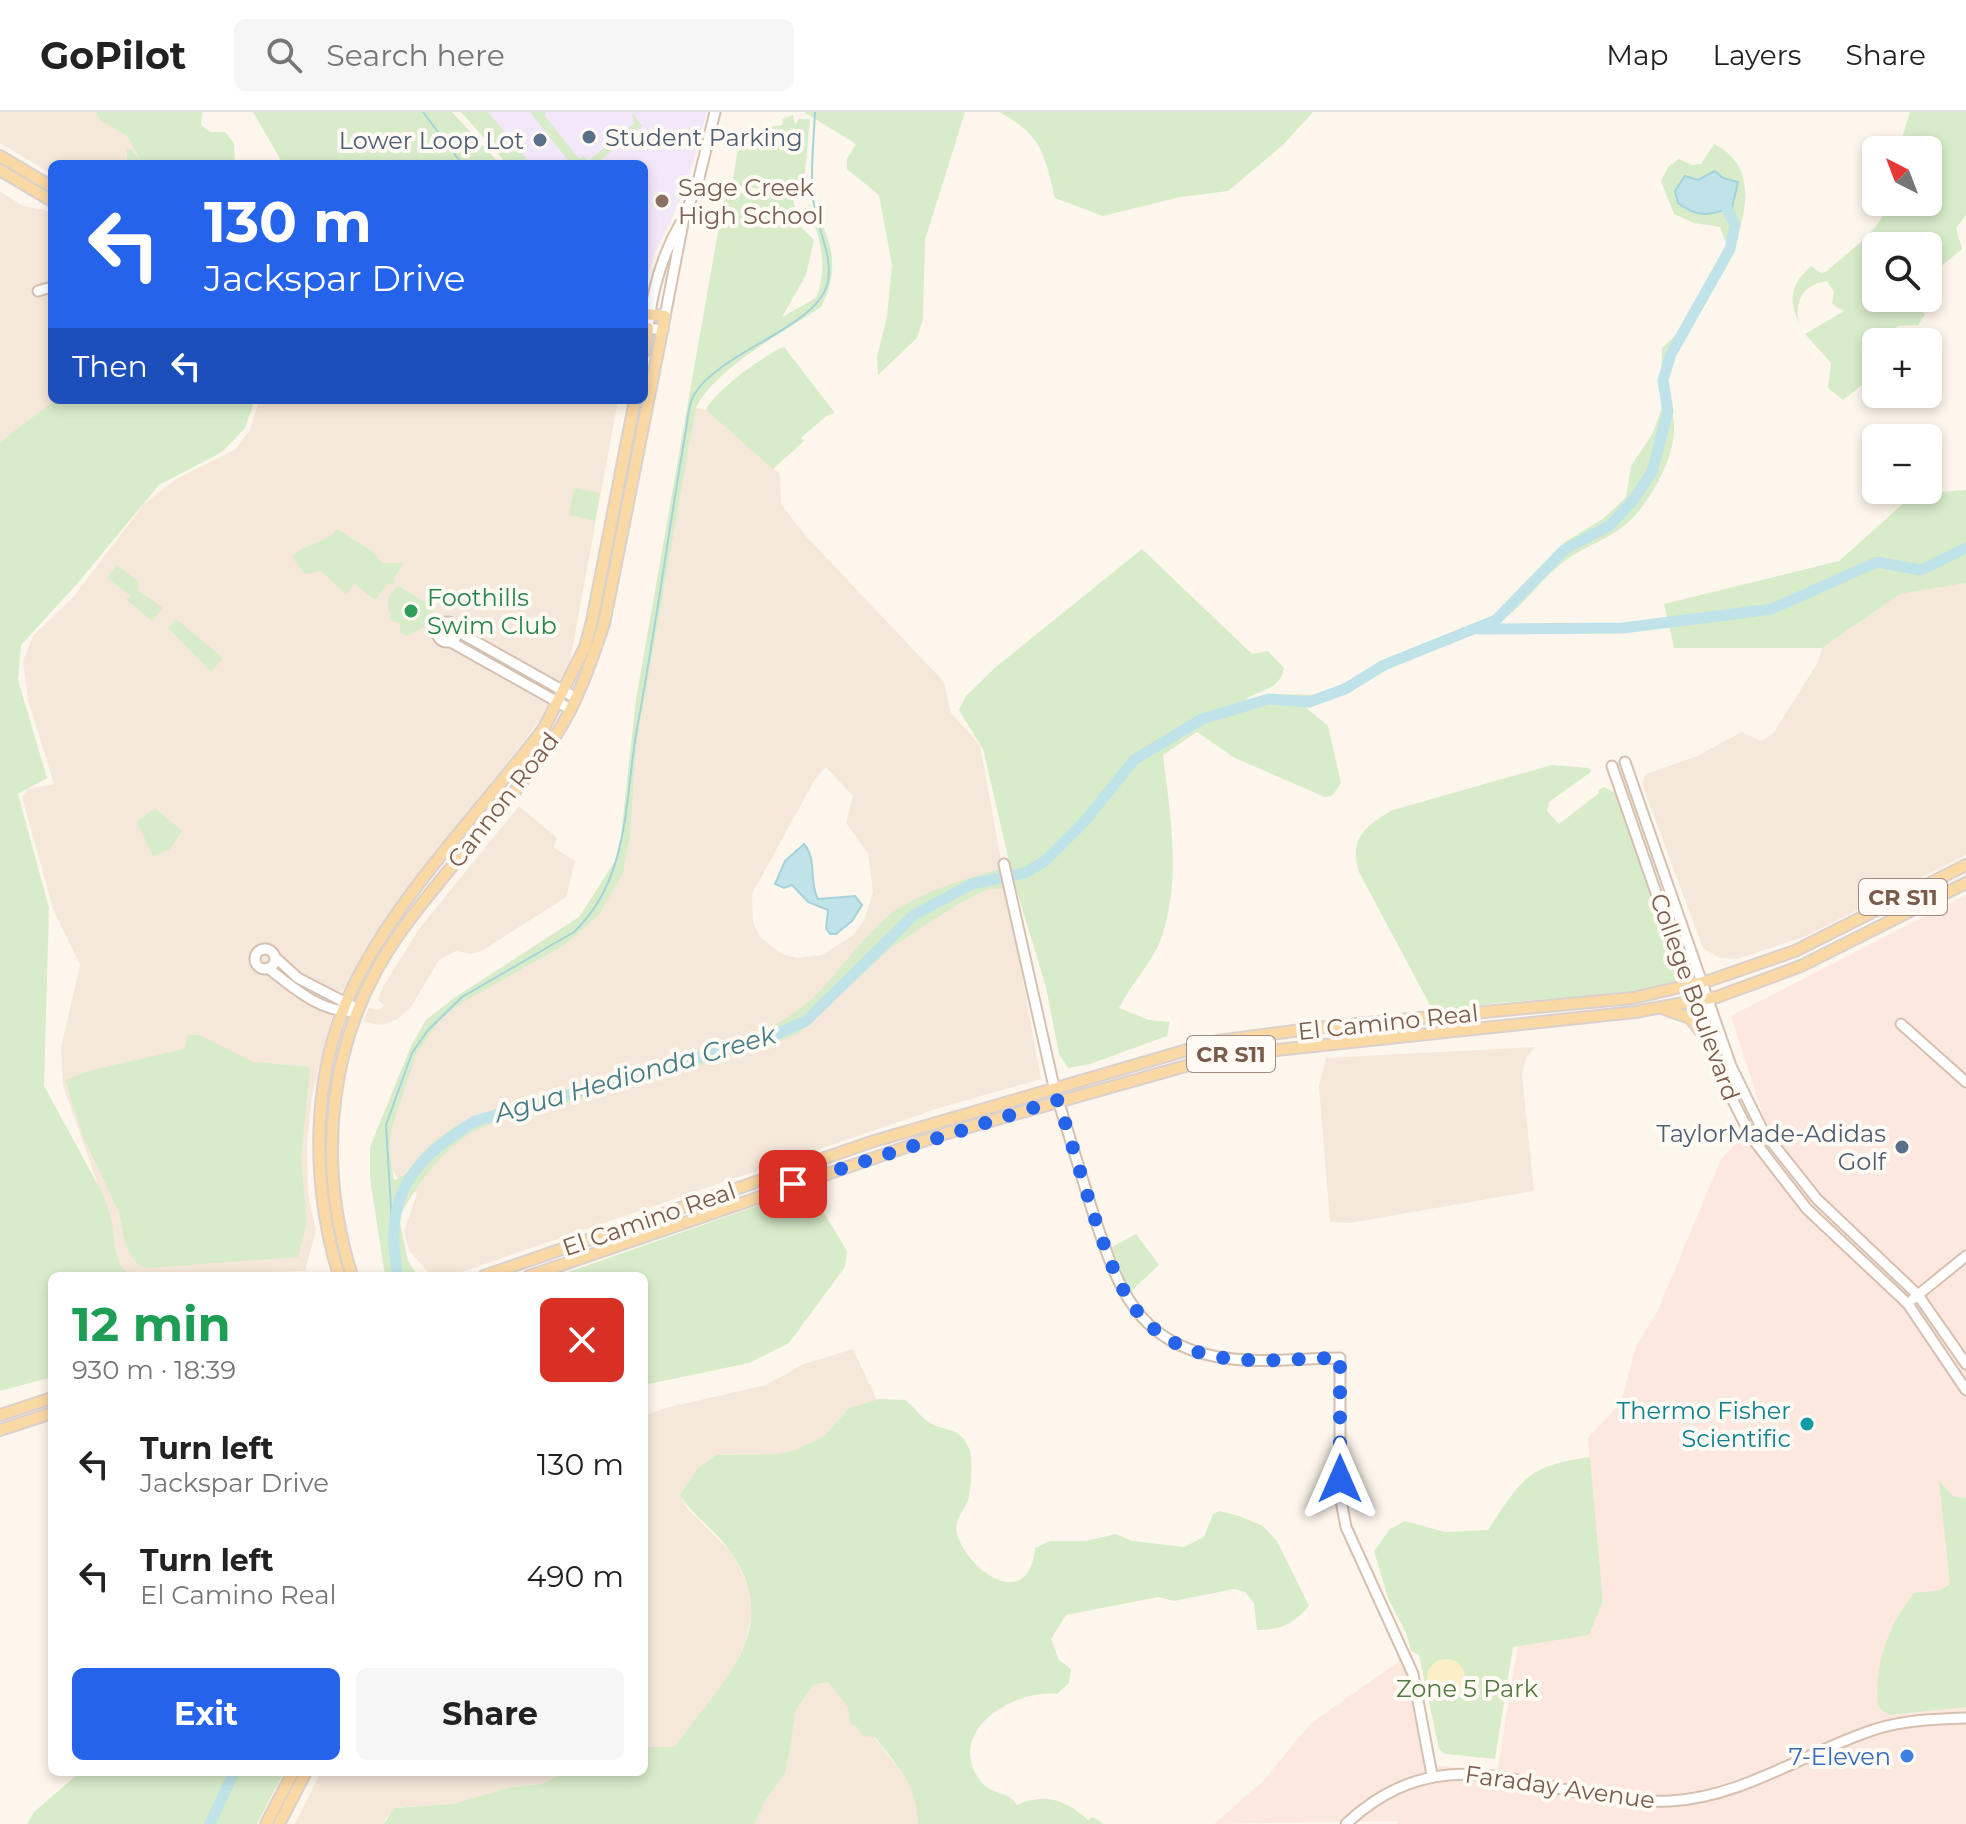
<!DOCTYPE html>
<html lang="en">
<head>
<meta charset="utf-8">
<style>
  :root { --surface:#fff; --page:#f6f6f6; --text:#222; --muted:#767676; --line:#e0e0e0; --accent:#2563eb }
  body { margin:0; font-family:Montserrat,sans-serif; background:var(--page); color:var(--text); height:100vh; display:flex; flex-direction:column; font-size:30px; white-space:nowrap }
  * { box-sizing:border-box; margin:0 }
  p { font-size:26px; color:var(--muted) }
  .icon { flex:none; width:44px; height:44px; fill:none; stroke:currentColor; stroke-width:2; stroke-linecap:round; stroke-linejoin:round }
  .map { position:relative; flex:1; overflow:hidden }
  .drawer { position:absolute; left:48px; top:1160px; width:600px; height:504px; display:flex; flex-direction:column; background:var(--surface); border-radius:12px; box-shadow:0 4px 12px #0003 }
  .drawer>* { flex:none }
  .guide { position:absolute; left:48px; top:48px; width:600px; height:244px; border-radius:12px; box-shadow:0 4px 12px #0003; background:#2563eb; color:#fff; overflow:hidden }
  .needle { width:52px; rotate:318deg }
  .fabs { position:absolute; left:1862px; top:24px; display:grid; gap:16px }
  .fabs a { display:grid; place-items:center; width:80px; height:80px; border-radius:12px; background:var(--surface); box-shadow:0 4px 12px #0003; font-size:40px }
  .pin { position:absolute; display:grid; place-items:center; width:68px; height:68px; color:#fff; margin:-34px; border-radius:16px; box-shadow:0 4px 12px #0006 }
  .me { position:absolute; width:88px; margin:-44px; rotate:0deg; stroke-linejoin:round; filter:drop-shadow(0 0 6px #0008) }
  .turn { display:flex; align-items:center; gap:28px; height:168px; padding:0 24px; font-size:36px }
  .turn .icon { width:104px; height:104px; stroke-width:2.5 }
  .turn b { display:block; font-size:56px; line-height:68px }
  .then { display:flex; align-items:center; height:76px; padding:0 24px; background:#0003; gap:16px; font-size:30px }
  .round { display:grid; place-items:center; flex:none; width:84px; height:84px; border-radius:12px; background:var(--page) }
  .overview { display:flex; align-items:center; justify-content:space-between; height:136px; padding:0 24px }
  h1 { font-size:48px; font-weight:700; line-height:60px; color:#1e9e55 }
  .button { display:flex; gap:16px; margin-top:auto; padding:16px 24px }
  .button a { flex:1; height:92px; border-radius:12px; background:var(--accent); color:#fff; font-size:32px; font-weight:700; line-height:92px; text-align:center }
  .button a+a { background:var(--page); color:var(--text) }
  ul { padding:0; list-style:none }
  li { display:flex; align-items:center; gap:24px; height:112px; padding:0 24px }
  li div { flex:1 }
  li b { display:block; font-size:30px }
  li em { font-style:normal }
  header { display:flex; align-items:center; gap:48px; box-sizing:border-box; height:112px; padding:0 40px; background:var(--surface); border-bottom:2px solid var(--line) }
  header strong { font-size:38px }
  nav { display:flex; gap:44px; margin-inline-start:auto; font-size:28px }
  .search { width:560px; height:72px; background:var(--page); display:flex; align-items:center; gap:20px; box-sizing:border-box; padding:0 28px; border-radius:12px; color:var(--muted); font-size:30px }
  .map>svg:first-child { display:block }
</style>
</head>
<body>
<header>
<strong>GoPilot</strong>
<div class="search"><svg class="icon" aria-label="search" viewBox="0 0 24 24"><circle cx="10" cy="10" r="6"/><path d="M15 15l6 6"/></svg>Search here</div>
<nav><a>Map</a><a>Layers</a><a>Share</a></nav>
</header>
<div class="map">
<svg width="1966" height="1712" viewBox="0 0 1966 1712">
  <rect width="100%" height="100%" fill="#fdf6ec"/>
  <g fill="#f5e8da" fill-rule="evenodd">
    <polygon points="0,0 96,0 100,8 128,25 141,52 52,52 52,62 0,31"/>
    <polygon points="0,79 21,93 52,100 52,288 55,288 0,330"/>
    <polygon points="259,288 618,288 570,549 540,608 364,838 343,878 338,880 312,984 307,1031 308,1082 316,1118 305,1159 128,1164 117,1151 103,1087 63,974 61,936 80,853 53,797 22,685 28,677 54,672 28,588 23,549 33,524 74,484 144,392 176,367 236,337 250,318"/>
    <path d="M696,296L706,298L780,362L781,392L804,422L944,570L951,601L980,633L1041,967L942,995L450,1164H432L409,1139L404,1119L417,1082L396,1064L388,1049V1020L416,943L438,910L460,892L565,833L599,803L630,724L637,629ZM826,655L853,684L846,711L868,741L873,780L865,806L853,823L822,843L797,846L782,842L761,826L753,811L752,782L815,667Z"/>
    <polygon points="1966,471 1966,743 1804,825 1737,847 1720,846 1703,836 1642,672 1646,662 1695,645 1742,620 1761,629 1773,622 1818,550 1822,536 1900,482"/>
    <polygon points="519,694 557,726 553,735 575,749 566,785 482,839 471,842 456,839 439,848 411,895 398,907 382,913 363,910 369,896 379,898 384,894 378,887 383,875 419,817"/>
    <polygon points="1535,935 1526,946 1522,962 1534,1079 1349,1111 1330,1110 1319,974 1326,946"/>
    <polygon points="853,1237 877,1288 849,1296 824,1324 795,1338 778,1342 714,1343 697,1357 680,1383 688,1397 732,1441 749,1476 753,1496 745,1531 728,1568 675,1635 644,1635 644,1304 665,1296 766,1273 804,1252"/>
    <polygon points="829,1570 848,1595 857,1615 874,1625 906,1666 917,1686 918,1712 754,1712 766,1686 786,1660 796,1598 813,1573"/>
    <polygon points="321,1660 565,1660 541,1672 512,1675 453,1693 400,1695 385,1706 384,1712 295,1712"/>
  </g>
  <polygon fill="#fde8e0" points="1966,783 1966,1712 1397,1712 1397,1709 1214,1712 1263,1669 1310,1612 1409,1542 1435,1653 1497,1660 1518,1532 1589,1523 1603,1489 1588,1326 1621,1290 1636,1234 1658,1198 1721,1047 1763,1004 1731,904"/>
  <polygon fill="#f3e8fa" points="462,0 707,0 685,79 655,141 644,177 644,52 509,52"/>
  <g fill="#d8ecc9">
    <polygon points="96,0 202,0 201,13 210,20 225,20 234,31 235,52 131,51 127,50 127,37 132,37 140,49 128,25 100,8"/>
    <polygon points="253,0 452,0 500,52 283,52"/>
    <polygon points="461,0 488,0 531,52 507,52"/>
    <polygon points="530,0 546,0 544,3 579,47 584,44 588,49 634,11 632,0 642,14 596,52 571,52"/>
    <polygon points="804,0 965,0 925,128 923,207 917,226 878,263 877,244 887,205 892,153 879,83 847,57 847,47 856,32"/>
    <path d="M999,0H1313L1283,33L1228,79L1180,85L1103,104L1055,86C1044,41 1042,23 999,0Z"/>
    <path d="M1910,0H1966V103L1956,116L1962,137L1932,162L1928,171V134H1876V186H1921L1920,196L1925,202L1918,213L1898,214L1883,227L1861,235L1867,269L1843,288L1828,276L1831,251L1805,222L1844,199L1832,192L1834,180L1827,169C1803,173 1794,188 1799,211C1788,187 1791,172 1811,154L1821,161L1827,159C1852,136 1876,123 1890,90H1928V38H1898Z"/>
    <polygon points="793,3 795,13 799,7 810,7 803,81 732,74 739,29 771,33 770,15 782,13 783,7"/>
    <path d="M1714,32C1795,72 1696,200 1672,250C1664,267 1672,293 1674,311C1676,341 1657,376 1639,399C1619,424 1593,430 1569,446C1542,464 1524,495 1497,512C1474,526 1447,530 1423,539C1380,556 1351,588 1303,593L1328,614L1341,671L1332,684L1325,685L1235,646L1197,620L1163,643C1170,702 1181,763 1163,821C1155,848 1132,870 1119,896L1149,908L1170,910L1167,924L1090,952L1068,956L1059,942L1046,875L1016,776L988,777L960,791L892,835L799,921L766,935L488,1013C448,1028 418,1070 399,1106L408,1149L418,1164H385L370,1066V1035L411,934L426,908L454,886L579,805L615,749L621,724L636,587L725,80L792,83L800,114L814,128L806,163L782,205L816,186C830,151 818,125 808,91C833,122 841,159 821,195C784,220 714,257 696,296L637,629L630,724L623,761L599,803L565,833L460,892L438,910L416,943L391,1018L389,1039L394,1068L409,1061C421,1035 446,1020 470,1006L760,920C822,892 833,858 877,814C912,778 964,770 1010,753L983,637L959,598L966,584L996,555L1142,437L1252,542L1268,539L1284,556C1279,580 1260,576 1245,588L1271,582L1319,583L1362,563L1383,548L1499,501L1565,430L1604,406L1626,385L1631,354L1653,321L1661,298L1662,236L1680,219L1728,136L1720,115L1694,111L1674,102L1661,69L1668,55L1679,47L1692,53L1701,52Z"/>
    <path d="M784,235L835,301L826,304L801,326L804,329L773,357L706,298C711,282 768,240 784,235Z"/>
    <polygon points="55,288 255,288 245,316 222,340 159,373 76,473 21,533 18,568 47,666 18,682 49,796 44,974 104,1084 112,1110 115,1136 119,1151 130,1164 52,1164 52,1265 0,1279 0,330"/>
    <polygon points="574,376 600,381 595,409 569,403"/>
    <polygon points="1966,378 1966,471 1900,482 1822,536 1674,536 1664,492 1839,449 1914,382"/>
    <path d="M337,417L375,441L382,451H403L394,467L395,473L389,471L375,488L355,472L346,482L321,459L305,462L292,445C305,430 325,433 337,417Z"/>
    <polygon points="117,453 139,470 138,478 163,496 152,509 127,488 130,483 107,466"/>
    <path d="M398,474L436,496L423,516L407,524L400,520V511L392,509C388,492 383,487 398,474Z"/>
    <polygon points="176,507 223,546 211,560 168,516"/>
    <path d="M1552,653L1589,656L1591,660L1549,690L1547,699L1559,712L1599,681L1598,678L1604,675L1615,681L1679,863L1674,871C1597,890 1515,884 1438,900L1431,895L1359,760C1348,727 1367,712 1393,698Z"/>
    <polygon points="155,696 182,719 170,737 153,744 137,710"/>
    <polygon points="188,923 199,923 253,950 310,955 301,1046 307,1111 298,1145 148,1156 137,1152 126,1135 119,1100 84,1027 65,968 88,959 185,937"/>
    <polygon points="777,1087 821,1096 847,1139 845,1155 789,1231 749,1251 644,1273 644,1164 557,1164"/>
    <polygon points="1136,1122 1159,1153 1130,1180 1112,1135"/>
    <path d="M879,1287L905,1288C913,1294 919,1303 927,1309C946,1322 960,1312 970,1339C973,1348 971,1378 968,1388C964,1400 953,1408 957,1422C968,1460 1029,1501 1035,1436L1050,1429H1086L1116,1422L1132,1429L1184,1435L1204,1425L1213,1402L1220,1399L1239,1404L1263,1414L1277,1429L1309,1494C1294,1512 1280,1518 1257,1518L1254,1491L1245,1480L1234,1477L1174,1489L1158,1485L1066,1503L1051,1527L1059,1548L1071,1557L1069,1571L1057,1582C1012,1577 942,1621 982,1671C991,1682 1010,1680 1017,1693C1044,1680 1067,1688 1088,1708L1093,1705L1104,1712H918C916,1670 899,1657 875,1625L863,1624L857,1615L850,1612L848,1595L828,1570L813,1573L796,1598L786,1660L766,1687L754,1712H384L394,1696L453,1692L512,1675L541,1672L565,1660H644V1635H675C719,1571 786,1519 730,1439C716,1418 693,1404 680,1383L697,1357L715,1343L778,1342L795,1338L824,1324L849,1296Z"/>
    <path d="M1590,1345L1603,1489L1589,1523L1513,1535L1495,1647L1445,1642L1439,1637L1419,1543L1411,1539L1406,1521L1388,1486L1374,1439L1390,1417L1405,1409L1445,1420L1488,1418C1522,1367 1526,1354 1590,1345Z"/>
    <path d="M1939,1369L1954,1385L1966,1386V1595L1888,1603L1878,1594C1874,1554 1888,1513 1914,1481L1941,1478L1950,1472Z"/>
    <polygon points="117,1660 284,1660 257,1712 27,1712 34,1700 78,1662"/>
  </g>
  <circle fill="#fcefc7" cx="1446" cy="1566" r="19"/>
  <g fill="#bfe3e8" stroke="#a5d3da" stroke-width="2">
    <path d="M1715,59L1723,66L1738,70L1732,96C1709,103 1699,107 1678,91L1675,79L1685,64L1698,68Z"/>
    <path d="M804,732C818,749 808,768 818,787L855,784L862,793L852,809L836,822H830L826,816L828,798L808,790L792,773L784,776L775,772L785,749Z"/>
  </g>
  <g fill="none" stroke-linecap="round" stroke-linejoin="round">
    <g stroke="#a5d3da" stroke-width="2">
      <polyline points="423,0 462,52"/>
      <path d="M392,1113L386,1013L412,941L428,918L462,885L574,820C632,765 624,683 638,611C656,514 669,416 686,318C688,308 688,292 694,283C719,240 815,216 827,173C835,144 815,114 813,85C810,57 814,28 815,0"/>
    </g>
    <g stroke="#bfe3e8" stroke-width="11">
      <polyline points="1480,517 1623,516 1772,497 1877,450 1921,458 1966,436"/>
      <path d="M398,1164C383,1085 409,1050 475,1009L768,926L806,909L914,803L972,772L1025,761L1045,749L1084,710L1134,648L1202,607L1269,587L1309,590L1345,577L1384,553L1496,508L1564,438L1609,414L1631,391L1652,360L1668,299L1663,268L1671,242L1730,137L1735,113L1727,97"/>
      <polyline points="210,1712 234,1660"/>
    </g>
    <g stroke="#d6c0b0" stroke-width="13">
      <g id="secondary">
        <polyline points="38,179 52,175"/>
        <polyline points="665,204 684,106 699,66 715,0"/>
        <path d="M663,218L648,216C652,178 661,145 680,112"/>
        <circle cx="447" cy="520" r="10"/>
        <polyline points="457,519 576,586"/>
        <polyline points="451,530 570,597"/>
        <polyline points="1625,650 1731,954 1763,1019 1817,1087 1918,1183 1966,1252"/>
        <polyline points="1612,654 1718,959 1752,1026 1807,1097 1908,1192 1966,1278"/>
        <polyline points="1004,752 1054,975"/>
        <circle cx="265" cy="847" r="10"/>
        <polyline points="276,846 298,866 352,894"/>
        <path d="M268,856C293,876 324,903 357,899"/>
        <polyline points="1901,912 1966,970"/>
        <path d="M1058,988C1070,1027 1082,1066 1094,1104C1118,1175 1136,1230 1218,1245C1257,1252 1301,1246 1340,1246V1383L1346,1415L1413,1562L1432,1663"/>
        <polyline points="1913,1187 1966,1144"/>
        <path d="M1346,1712C1452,1612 1546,1695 1670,1689C1744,1685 1807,1639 1876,1617C1905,1608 1936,1607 1966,1606"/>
      </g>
    </g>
    <g stroke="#dad1cd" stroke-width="14">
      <g id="primary">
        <polyline points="0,44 52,75"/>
        <polyline points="0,58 52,89"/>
        <polyline points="644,215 648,216 644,240"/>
        <polyline points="1664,897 1690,906 1707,927"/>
        <path d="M339,1164C310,1067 310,955 359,863C407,773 483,697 544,616L585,535L592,509L635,288"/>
        <path d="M352,1164C315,1046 328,920 402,818C450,751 511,692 556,623C578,589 591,550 604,512L665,204L644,202"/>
        <polyline points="484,1164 871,1030 1218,929 1324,915 1633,886 1711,868 1795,839 1966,753"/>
        <polyline points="529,1164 944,1022 1221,944 1635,900 1717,885 1801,854 1966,771"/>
        <polyline points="0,1303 52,1286"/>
        <polyline points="0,1318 52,1301"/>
        <polyline points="266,1712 293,1660"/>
        <polyline points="279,1712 306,1660"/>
      </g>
    </g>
    <use href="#secondary" stroke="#fff" stroke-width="9"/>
    <use href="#primary" stroke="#fbd9a5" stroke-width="10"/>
  </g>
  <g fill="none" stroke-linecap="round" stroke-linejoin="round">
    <path stroke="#2563eb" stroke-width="14" stroke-dasharray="0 25.2" d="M793,1072L1058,988C1071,1029 1083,1070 1096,1110C1120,1179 1138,1230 1218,1245C1257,1252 1301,1246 1340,1246V1367"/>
  </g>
  <g fill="#5c6f8a" stroke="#fffaf3" stroke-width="3">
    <circle cx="589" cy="25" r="8"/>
    <circle cx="540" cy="28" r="8"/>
    <circle cx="1902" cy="1035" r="8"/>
  </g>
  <circle fill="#8d6e63" stroke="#fffaf3" stroke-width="3" cx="662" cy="89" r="8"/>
  <circle fill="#2e9e5b" stroke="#fffaf3" stroke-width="3" cx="411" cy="499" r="8"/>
  <circle fill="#0f9aa8" stroke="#fffaf3" stroke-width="3" cx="1807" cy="1312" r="8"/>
  <circle fill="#3f7fe0" stroke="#fffaf3" stroke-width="3" cx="1907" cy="1644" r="8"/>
  <g text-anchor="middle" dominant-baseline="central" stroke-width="8" stroke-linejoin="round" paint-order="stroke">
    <g fill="#fffaf3" stroke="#a28b7f" stroke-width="2">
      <rect x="1859" y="767" width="88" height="36" rx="6"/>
      <rect x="1187" y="924" width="88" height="36" rx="6"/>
    </g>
    <g font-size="22" font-weight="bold" fill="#7a5c4d">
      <text x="1903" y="785">CR S11</text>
      <text x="1231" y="942">CR S11</text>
    </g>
    <g font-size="24" fill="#4e5e75" stroke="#fffaf3" text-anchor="end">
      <text x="605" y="25" text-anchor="start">Student Parking</text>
      <text x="524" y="28">Lower Loop Lot</text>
      <text x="1886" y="1021">TaylorMade-Adidas<tspan x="1886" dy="28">Golf</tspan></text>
    </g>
    <g font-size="24" fill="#785e54" stroke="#fffaf3" text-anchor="start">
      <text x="678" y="75">Sage Creek<tspan x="678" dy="28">High School</tspan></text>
    </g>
    <g font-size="24" fill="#27864d" stroke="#fffaf3" text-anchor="start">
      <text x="427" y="485">Foothills<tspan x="427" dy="28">Swim Club</tspan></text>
    </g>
    <g font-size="24" fill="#7a5c4d" stroke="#fffaf3">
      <text transform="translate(503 688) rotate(-52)">Cannon Road</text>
      <text transform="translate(1695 885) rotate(70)">College Boulevard</text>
      <text transform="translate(1388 910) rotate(-6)">El Camino Real</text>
      <text transform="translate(649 1107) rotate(-19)">El Camino Real</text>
      <text transform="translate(1560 1675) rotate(8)">Faraday Avenue</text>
    </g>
    <g font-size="24" fill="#0d838f" stroke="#fffaf3" text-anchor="end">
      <text x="1791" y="1298">Thermo Fisher<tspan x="1791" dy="28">Scientific</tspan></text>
    </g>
    <g font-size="24" fill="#537a41" stroke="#fffaf3">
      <text x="1467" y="1576">Zone 5 Park</text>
    </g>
    <g font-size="24" fill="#366cbe" stroke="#fffaf3" text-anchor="end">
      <text x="1891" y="1644">7-Eleven</text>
    </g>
    <g font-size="26" font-style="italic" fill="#437c86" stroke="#fffaf3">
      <text transform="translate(635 962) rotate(-16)">Agua Hedionda Creek</text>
    </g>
  </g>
</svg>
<div class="fabs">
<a><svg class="needle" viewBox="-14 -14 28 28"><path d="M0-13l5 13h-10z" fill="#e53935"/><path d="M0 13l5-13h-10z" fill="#767676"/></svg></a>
<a><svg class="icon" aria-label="search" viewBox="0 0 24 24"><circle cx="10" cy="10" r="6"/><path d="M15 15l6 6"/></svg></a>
<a>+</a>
<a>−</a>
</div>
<div class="pin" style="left:793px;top:1072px;background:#d93025"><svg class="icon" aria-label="arrive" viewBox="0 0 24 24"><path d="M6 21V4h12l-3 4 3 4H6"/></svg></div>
<svg class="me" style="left:1340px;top:1367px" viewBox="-20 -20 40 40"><path d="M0-17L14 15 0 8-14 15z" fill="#2563eb" stroke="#fff" stroke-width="4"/></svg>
<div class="guide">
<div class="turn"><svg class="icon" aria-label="left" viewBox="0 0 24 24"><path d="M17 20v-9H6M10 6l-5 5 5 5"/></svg><div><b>130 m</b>Jackspar Drive</div></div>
<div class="then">Then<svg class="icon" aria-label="left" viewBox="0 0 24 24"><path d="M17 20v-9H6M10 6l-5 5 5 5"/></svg></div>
</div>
<section class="drawer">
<div class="overview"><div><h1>12 min</h1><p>930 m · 18:39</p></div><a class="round" style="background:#d93025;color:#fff"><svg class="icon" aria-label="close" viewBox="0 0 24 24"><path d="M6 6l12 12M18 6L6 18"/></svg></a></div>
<ul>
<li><svg class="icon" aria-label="left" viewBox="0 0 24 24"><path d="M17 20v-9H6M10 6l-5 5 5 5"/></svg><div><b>Turn left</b><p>Jackspar Drive</p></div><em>130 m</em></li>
<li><svg class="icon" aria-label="left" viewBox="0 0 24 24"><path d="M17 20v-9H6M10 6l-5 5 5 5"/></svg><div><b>Turn left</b><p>El Camino Real</p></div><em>490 m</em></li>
</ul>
<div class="button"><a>Exit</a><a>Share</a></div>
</section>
</div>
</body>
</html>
